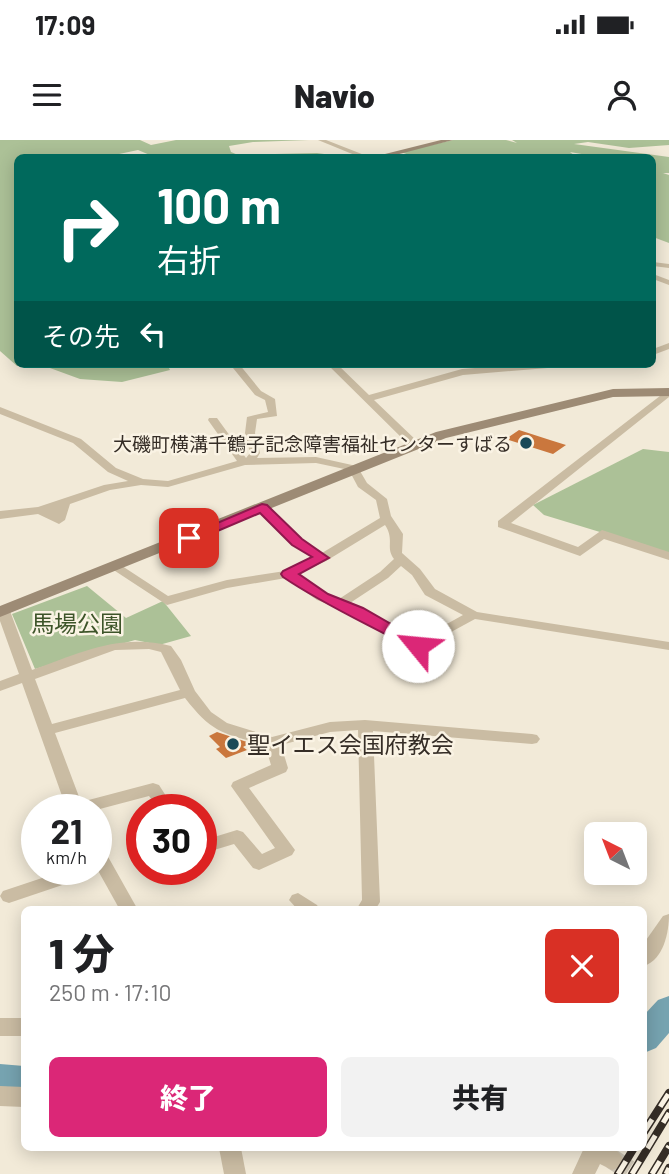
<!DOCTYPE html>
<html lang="ja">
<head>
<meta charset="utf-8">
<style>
  :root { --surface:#fff; --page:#f2f2f2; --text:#202124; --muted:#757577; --accent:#db2777 }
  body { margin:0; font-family:Barlow,"Noto Sans JP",sans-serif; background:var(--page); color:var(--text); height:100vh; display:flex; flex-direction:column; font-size:26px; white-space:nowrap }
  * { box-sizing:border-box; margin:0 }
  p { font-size:23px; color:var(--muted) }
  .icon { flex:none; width:38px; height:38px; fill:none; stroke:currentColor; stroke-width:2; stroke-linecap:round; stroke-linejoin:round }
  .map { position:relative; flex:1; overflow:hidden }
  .side { position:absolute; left:21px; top:766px; width:626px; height:245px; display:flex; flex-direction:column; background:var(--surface); border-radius:10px; box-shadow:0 4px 18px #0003 }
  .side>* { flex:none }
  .top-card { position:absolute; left:14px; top:14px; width:642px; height:214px; border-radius:10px; box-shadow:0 4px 18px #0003; background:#00695c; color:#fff; overflow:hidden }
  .needle { width:46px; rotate:318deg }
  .controls { position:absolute; left:584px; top:682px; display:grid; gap:14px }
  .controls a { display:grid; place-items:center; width:63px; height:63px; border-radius:10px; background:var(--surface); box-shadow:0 4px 18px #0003; font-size:35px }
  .speed { position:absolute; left:21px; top:654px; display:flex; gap:14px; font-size:35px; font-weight:700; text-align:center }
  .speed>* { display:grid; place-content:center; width:91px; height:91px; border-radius:50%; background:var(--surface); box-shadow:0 4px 18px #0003; line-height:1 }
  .speed small { font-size:18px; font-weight:400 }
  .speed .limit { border:10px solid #d22; background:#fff; color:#111 }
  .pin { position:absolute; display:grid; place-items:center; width:60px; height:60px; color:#fff; margin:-30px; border-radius:14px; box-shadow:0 4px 10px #0006 }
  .me { position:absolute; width:77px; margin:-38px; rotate:298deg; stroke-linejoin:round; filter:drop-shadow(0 0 5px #0008) }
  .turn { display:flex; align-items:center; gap:24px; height:147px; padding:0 28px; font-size:32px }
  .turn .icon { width:91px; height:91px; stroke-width:2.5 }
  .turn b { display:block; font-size:49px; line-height:60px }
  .then { display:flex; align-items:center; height:66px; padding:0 28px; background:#0003; gap:14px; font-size:26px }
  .round { display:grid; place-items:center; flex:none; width:74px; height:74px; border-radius:10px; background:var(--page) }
  .summary { display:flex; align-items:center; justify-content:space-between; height:119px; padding:0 28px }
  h1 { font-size:42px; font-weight:800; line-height:52px }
  .button { display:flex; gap:14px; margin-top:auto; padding:14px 28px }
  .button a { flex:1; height:80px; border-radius:10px; background:var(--accent); color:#fff; font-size:28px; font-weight:800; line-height:80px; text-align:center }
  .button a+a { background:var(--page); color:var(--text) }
  .status { display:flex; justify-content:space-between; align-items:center; height:49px; padding:0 35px; background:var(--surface); direction:ltr }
  .status svg { height:19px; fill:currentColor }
  header { display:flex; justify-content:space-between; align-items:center; height:91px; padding:0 28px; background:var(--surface); font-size:32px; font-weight:800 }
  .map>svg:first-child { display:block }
</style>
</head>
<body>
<div class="status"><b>17:09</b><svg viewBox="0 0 49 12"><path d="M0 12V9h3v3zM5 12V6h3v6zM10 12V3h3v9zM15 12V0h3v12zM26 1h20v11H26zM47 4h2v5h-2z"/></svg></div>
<header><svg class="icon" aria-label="menu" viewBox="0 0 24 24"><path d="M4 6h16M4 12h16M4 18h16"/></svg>Navio<svg class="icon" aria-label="person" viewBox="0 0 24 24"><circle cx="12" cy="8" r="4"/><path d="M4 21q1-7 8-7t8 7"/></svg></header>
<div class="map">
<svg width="669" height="1034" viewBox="0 0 669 1034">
  <rect width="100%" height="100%" fill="#f2ead8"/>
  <g fill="#acc197">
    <polygon points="0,0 140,0 151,5 176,0 309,0 253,2 229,6 231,12 238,15 317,13 346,17 157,18 138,10 105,17 18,18 18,224 167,224 170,230 122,242 80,239 39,224 17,226 0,211"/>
    <polygon points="453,0 506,0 517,3 512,0 669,0 669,5 629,8 588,2 574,4 669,17 669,33 663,33 669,35 669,103 653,97 653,18 599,17 570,12 575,16 591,17 385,18 412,16 401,12"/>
    <polygon points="643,309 669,312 669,413 544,375 533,365"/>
    <polygon points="87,446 126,478 163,461 191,496 159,505 135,500 35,529 12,474"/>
  </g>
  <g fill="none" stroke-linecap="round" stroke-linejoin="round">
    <g fill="#76a3b0" fill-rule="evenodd">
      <polygon points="669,856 669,893 656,908 644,913 644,875 658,860"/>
      <polygon points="0,924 24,926 24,956 0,956"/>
    </g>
  </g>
  <g fill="#ca773d">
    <polygon points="519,290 550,300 566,305 553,314 506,299"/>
    <polygon points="217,592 250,603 243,607 247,610 226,618 216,609 220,607 209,596"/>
  </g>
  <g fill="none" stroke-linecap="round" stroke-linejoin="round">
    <polyline stroke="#ccc4b4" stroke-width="20" stroke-dasharray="20 10" stroke-linecap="butt" points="612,1019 635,1034"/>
    <g fill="#cabca3" fill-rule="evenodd">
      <polygon points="318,0 326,0 372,18 362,18"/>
      <polygon points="653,122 669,124 669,128 653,126"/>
      <polygon points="653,134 669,140 669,145 653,139"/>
      <polygon points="669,203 669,209 653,215 653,209"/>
      <path d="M233,224H239L261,251L275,259L277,276L257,279L255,293L260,313L257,318L316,317L361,327L362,329L360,331L367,343L387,359L391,376L403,394L402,413L420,429L435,449L477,472L669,502V510L475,479L418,510L353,474L317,460L286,438L227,448L167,465L109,427L115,423L119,424L168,456L227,440L285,431L313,418L293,405L258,370V366H266L301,399L322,413L380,378L376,360L358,347L349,330L316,323L245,325L168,347L141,345L110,350L70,364L65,380L59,384L38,374L0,379V371L38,367L104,345L128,341L108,332L73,303L0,274V267L81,299L116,328L143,339L168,341L237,321L208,280L209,278H217L246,318L250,313L245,293L247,277L268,272L265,260L255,255L233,228ZM385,385C395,400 385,407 394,419L380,432L339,459L327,454L297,434L326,421ZM401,426L412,435L425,455L463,475L418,500L350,463L388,438Z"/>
      <polygon points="327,224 337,224 369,255 462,229 526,224 565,224 560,227 463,235 374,260 418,302 419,304 414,307 410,306"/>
      <polygon points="669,249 669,257 511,383 578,407 602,390 669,412 669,420 604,399 580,416 498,387 498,381"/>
      <path d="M3,467L10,471L32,530C81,513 118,493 171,506L181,520L195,551L211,572L227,583L272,597L330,582L365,580L532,594L537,595L540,599L537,603L532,604L373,591L380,762L375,770H356L362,760L358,590L330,592L281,605L288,628L286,632L249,648L295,710L292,715L259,730L253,728L234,704L201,714V701L237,690L243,692L262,714L275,708L231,646L233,642L271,625L265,605C223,593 213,594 185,558L55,593L81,662L153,643L159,645L175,670H159L149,656L96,670H67L22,543L0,551V541L19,534L0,481V468ZM149,509L161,512L180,550L52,584L35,539L115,510Z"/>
      <polygon points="96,705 102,706 138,770 120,770 96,727"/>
      <polygon points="66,730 95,730 92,735 9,763 3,761 0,756 3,751"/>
      <polygon points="298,753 317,765 320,770 298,770 289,760 292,755"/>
      <path d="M669,774C669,792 664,819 644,826V803L663,776Z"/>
      <rect x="0" y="878" width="24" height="18"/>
      <polygon points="0,946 24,947 24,967 0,966"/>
      <polygon points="219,1008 241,1008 246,1034 224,1034"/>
      <path d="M584,1008C600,1008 616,1003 623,1019L620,1027L612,1030L600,1024L595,1034H572Z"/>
    </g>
    <g fill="#9d8b75" fill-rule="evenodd">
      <polygon points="441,0 453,0 384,18 369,18"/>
      <polygon points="669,248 669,256 613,257 446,298 0,477 0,466 436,292 613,249"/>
    </g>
    <g stroke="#352d26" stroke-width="8">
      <g id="rail">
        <polyline points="644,992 669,953"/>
        <polyline points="618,1034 634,1008"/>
        <polyline points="632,1034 669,973"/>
        <polyline points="652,1034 669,1006"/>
        <polyline points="666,1034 669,1028"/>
      </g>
    </g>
    <use href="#rail" stroke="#faf3e4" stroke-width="5" stroke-dasharray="15" stroke-linecap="butt"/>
  </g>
  <path fill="#db2777" stroke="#8e194d" stroke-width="2" d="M262,364L267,365L302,399L329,418L299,434L328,454L363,468L424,503L426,506L424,509H413C370,485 324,465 283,437L281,434L283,431L312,417L292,405L260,373L194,401L189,402L182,398Z"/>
  <g fill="#1a4957" stroke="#faf3e4" stroke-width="2.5">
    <circle cx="526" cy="303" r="7"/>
    <circle cx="233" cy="604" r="7"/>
  </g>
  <g text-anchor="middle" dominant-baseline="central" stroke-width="5" stroke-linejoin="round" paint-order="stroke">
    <g font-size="19" fill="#352d26" stroke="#faf3e4" text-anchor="end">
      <text x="512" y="303">大磯町横溝千鶴子記念障害福祉センターすばる</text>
    </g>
    <g font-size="23" fill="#3d5429" stroke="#faf3e4">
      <text x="77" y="483">馬場公園</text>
    </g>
    <g font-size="23" fill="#352d26" stroke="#faf3e4" text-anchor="start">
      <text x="247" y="604">聖イエス会国府教会</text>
    </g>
  </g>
</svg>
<div class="controls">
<a><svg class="needle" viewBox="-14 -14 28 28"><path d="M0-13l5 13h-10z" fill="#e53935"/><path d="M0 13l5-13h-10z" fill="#757577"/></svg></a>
</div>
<div class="speed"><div>21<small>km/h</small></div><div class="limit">30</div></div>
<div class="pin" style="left:189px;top:398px;background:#d93025"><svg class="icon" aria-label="arrive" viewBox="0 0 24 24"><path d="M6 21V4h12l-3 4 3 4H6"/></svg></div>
<svg class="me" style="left:418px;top:506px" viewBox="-20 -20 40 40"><circle r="19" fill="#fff"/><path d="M0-13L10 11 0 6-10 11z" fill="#db2777"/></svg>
<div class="top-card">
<div class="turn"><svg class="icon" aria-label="right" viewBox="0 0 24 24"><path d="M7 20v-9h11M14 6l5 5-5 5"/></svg><div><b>100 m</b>右折</div></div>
<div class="then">その先<svg class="icon" aria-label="left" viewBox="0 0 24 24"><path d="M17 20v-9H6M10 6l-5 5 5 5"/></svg></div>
</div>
<section class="side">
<div class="summary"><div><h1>1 分</h1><p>250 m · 17:10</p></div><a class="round" style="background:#d93025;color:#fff"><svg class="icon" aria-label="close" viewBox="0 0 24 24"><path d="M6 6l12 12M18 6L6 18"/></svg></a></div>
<div class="button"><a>終了</a><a>共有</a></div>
</section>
</div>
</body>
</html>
